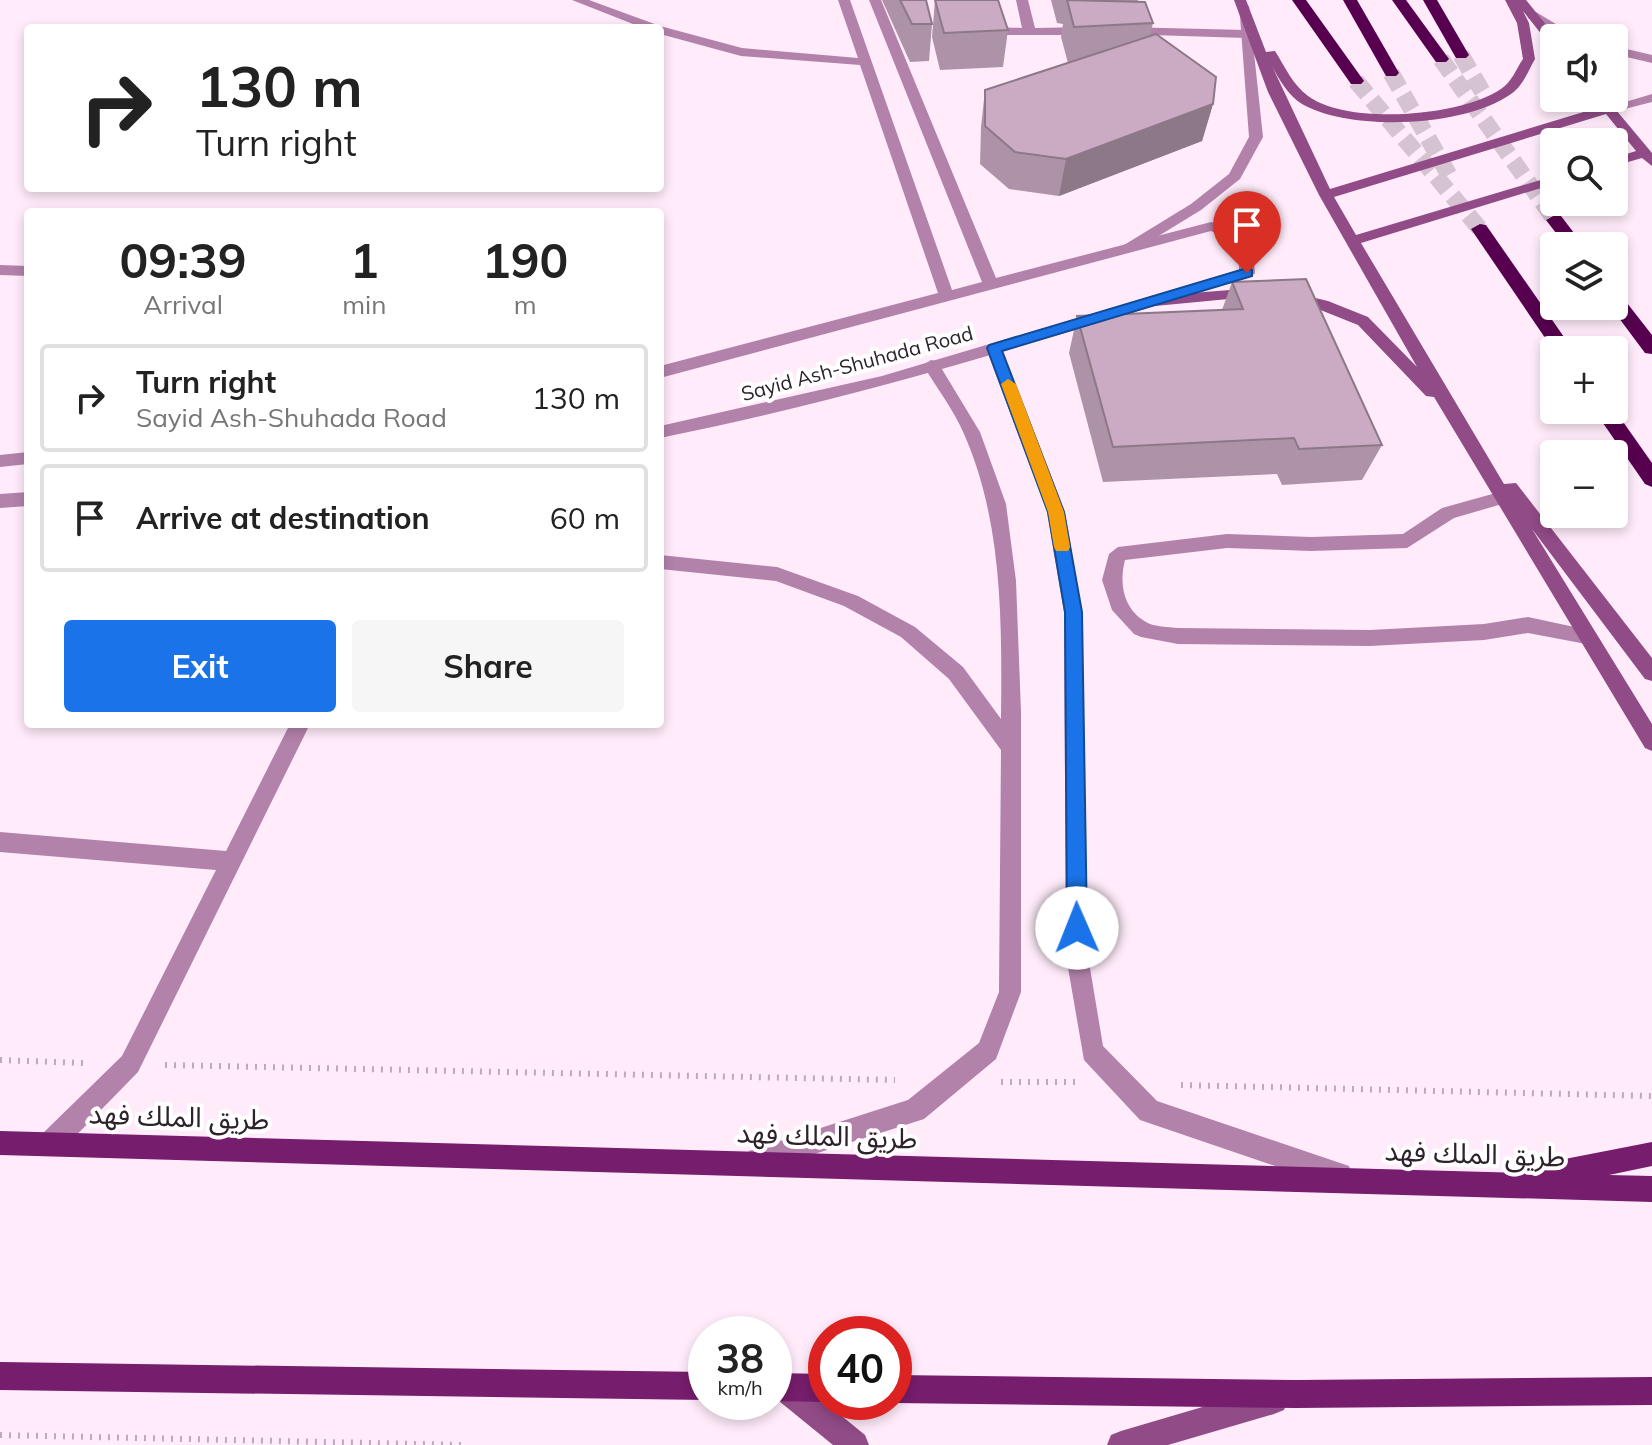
<!DOCTYPE html>
<html lang="en">
<head>
<meta charset="utf-8">
<style>
  :root { --surface:#fff; --page:#f6f6f6; --text:#222; --muted:#767676; --line:#e0e0e0; --accent:#1a73e8 }
  body { margin:0; font-family:Mulish,"Noto Sans Arabic",sans-serif; background:var(--page); color:var(--text); height:100vh; display:flex; flex-direction:column; font-size:30px; white-space:nowrap }
  * { box-sizing:border-box; margin:0 }
  p { font-size:26px; color:var(--muted) }
  .icon { flex:none; width:44px; height:44px; fill:none; stroke:currentColor; stroke-width:2; stroke-linecap:round; stroke-linejoin:round }
  .map { position:relative; flex:1; overflow:hidden }
  .sheet { position:absolute; left:24px; top:208px; width:640px; height:520px; display:flex; flex-direction:column; background:var(--surface); border-radius:8px; box-shadow:0 4px 12px #0003 }
  .sheet>* { flex:none }
  .hud { position:absolute; left:24px; top:24px; width:640px; height:168px; border-radius:8px; box-shadow:0 4px 12px #0003; background:#fff; color:var(--text); overflow:hidden }
  .tools { position:absolute; left:1540px; top:24px; display:grid; gap:16px }
  .tools a { display:grid; place-items:center; width:88px; height:88px; border-radius:8px; background:var(--surface); box-shadow:0 4px 12px #0003; font-size:40px }
  .speed { position:absolute; left:688px; top:1316px; display:flex; gap:16px; font-size:40px; font-weight:700; text-align:center }
  .speed>* { display:grid; place-content:center; width:104px; height:104px; border-radius:50%; background:var(--surface); box-shadow:0 4px 12px #0003; line-height:1 }
  .speed small { font-size:20px; font-weight:400 }
  .speed .limit { border:12px solid #d22; background:#fff; color:#111 }
  .pin { position:absolute; display:grid; place-items:center; width:68px; height:68px; color:#fff; margin:-82px -34px; border-radius:50% 50% 50% 0; rotate:-45deg; box-shadow:0 0 8px #0007 }
  .pin .icon { rotate:45deg }
  .me { position:absolute; width:88px; margin:-44px; rotate:359deg; stroke-linejoin:round; filter:drop-shadow(0 0 6px #0008) }
  .turn { display:flex; align-items:center; gap:28px; height:168px; padding:0 40px; font-size:36px }
  .turn .icon { width:104px; height:104px; stroke-width:2.5 }
  .turn b { display:block; font-size:56px; line-height:68px }
  .eta { display:flex; justify-content:space-evenly; align-items:center; height:136px; text-align:center }
  .eta b { font-size:48px; font-weight:700; line-height:56px }
  .button { display:flex; gap:16px; margin-top:auto; padding:16px 40px }
  .button a { flex:1; height:92px; border-radius:8px; background:var(--accent); color:#fff; font-size:32px; font-weight:700; line-height:92px; text-align:center }
  .button a+a { background:var(--page); color:var(--text) }
  ul { padding:0; list-style:none }
  li { display:flex; align-items:center; gap:24px; height:108px; margin:0 16px 12px; padding:0 24px; border:4px solid var(--line); border-radius:8px }
  li div { flex:1 }
  li b { display:block; font-size:30px }
  li em { font-style:normal }
  .map>svg:first-child { display:block }
</style>
</head>
<body>
<div class="map">
<svg width="1652" height="1445" viewBox="0 0 1652 1445">
  <rect width="100%" height="100%" fill="#ffebfa"/>
  <g fill="none" stroke-linecap="round" stroke-linejoin="round">
    <g stroke="#d5c3d1" stroke-width="17" stroke-dasharray="17 8" stroke-linecap="butt">
      <polyline points="1461,55 1489,103"/>
      <polyline points="1441,59 1555,220"/>
      <polyline points="1391,73 1449,175"/>
      <polyline points="1356,81 1480,229"/>
    </g>
    <g stroke="#bbaab7" stroke-width="6" stroke-dasharray="2 7" stroke-linecap="butt">
      <polyline points="0,1060 83,1063"/>
      <polyline points="165,1065 895,1080"/>
      <polyline points="1001,1082 1075,1082"/>
      <polyline points="1181,1085 1652,1096"/>
      <polyline points="0,1435 464,1445"/>
    </g>
    <g fill="#b382ab" fill-rule="evenodd">
      <path d="M943,0H955C968,28 995,27 1022,28L1016,0H1028L1035,28L1088,27L1094,31L1088,35H1006L975,30L956,22Z"/>
      <polygon points="1124,27 1246,30 1252,34 1246,38 1120,34 1118,31"/>
      <path d="M1503,491L1509,492L1512,497L1509,502L1454,518L1407,548L1311,551L1227,548L1125,560C1119,583 1123,609 1146,622C1154,627 1169,627 1178,628L1370,630L1484,624L1528,617L1593,631L1596,636L1593,641L1586,644L1528,633L1484,640L1370,646L1178,644L1141,637L1134,634L1112,610L1102,580L1109,554L1118,547L1227,534L1311,537L1403,534L1442,508Z"/>
    </g>
    <g fill="#b382ab" fill-rule="evenodd">
      <path d="M572,0H589L660,26L742,48L858,58L838,0H850L952,290L982,282L869,0H881L996,278L1211,222L1238,230L1251,239L1255,273L1252,276C1056,336 861,398 660,438V426L882,376L1239,270V244L1211,231L660,378V366L938,293L860,65L741,56L660,34V28H643Z"/>
      <polygon points="1528,12 1536,12 1579,38 1564,38 1528,18"/>
      <polygon points="1614,46 1652,55 1652,63 1614,54"/>
      <polygon points="1652,94 1652,102 1609,113 1602,109"/>
      <polygon points="0,265 28,266 28,276 0,275"/>
      <polygon points="28,452 28,464 0,467 0,455"/>
      <polygon points="28,492 28,506 0,508 0,494"/>
      <polygon points="290,724 310,724 138,1072 59,1153 50,1156 41,1153 38,1144 41,1135 122,1056 216,870 0,852 0,832 226,851"/>
    </g>
    <g fill="#b382ab" fill-rule="evenodd">
      <polygon points="1239,3 1249,6 1263,137 1240,179 1201,210 1134,251 1124,251 1124,245 1191,204 1229,174 1249,137"/>
      <polygon points="994,343 1002,348 1065,512 1082,612 1088,956 1103,1046 1157,1101 1349,1166 1353,1175 1349,1184 1340,1188 1140,1120 1084,1060 1066,956 1064,612 1047,512 986,348"/>
      <path d="M931,360L937,361L980,432L1006,504L1016,581L1021,712V992L996,1059L924,1119L758,1172L749,1169L746,1160L749,1151L908,1100L979,1043L999,992L1001,750L949,679L901,637L844,606L776,581L660,569V555L777,567L858,596L915,627L963,667L1001,719C1002,624 1003,522 964,434C954,410 936,387 923,365Z"/>
    </g>
    <g fill="#914b87" fill-rule="evenodd">
      <path d="M1234,0H1246L1266,52L1275,51C1285,67 1293,85 1308,96C1349,126 1462,116 1501,89C1512,82 1516,69 1523,59L1517,23L1505,0H1526L1557,38H1554V46L1550,45L1523,11L1529,23L1535,59C1528,71 1523,86 1511,94C1465,127 1351,132 1302,104C1289,96 1279,80 1272,66L1330,189L1600,107L1596,98H1606L1652,153V166L1642,158L1614,166V158L1636,151L1606,114L1334,197L1356,235L1554,176V184L1361,243L1504,484L1516,483L1652,658V681L1645,679L1532,529L1652,724V751L1645,748L1434,397L1426,396L1358,325L1318,309L1285,301L1282,297L1290,292L1328,301L1368,317L1417,367L1319,195L1268,92Z"/>
      <polygon points="1255,288 1263,293 1260,296 1155,306 1147,301 1155,296"/>
      <polygon points="784,1373 794,1377 865,1435 869,1445 833,1445 774,1397 774,1377"/>
      <polygon points="1274,1386 1284,1390 1288,1400 1284,1410 1274,1414 1168,1445 1107,1445 1111,1435 1121,1431"/>
    </g>
    <g fill="#771d6d" fill-rule="evenodd">
      <polygon points="0,1131 1524,1173 1534,1165 1652,1142 1652,1166 1609,1175 1652,1176 1652,1202 0,1155"/>
      <polygon points="0,1362 706,1372 706,1400 0,1390"/>
      <polygon points="774,1373 826,1374 826,1402 774,1401"/>
      <polygon points="894,1375 1296,1380 1652,1377 1652,1405 1296,1408 894,1403"/>
    </g>
    <g fill="#57004f" fill-rule="evenodd">
      <polygon points="1292,0 1306,0 1364,81 1361,84 1351,84"/>
      <polygon points="1343,0 1357,0 1399,73 1396,76 1386,76"/>
      <polygon points="1392,0 1406,0 1449,59 1446,62 1436,62"/>
      <polygon points="1423,0 1437,0 1469,55 1466,58 1456,58"/>
      <polygon points="1555,215 1561,216 1584,246 1566,246 1546,220"/>
      <polygon points="1480,224 1486,225 1573,350 1554,351 1471,229"/>
      <polygon points="1614,292 1620,294 1652,335 1652,354 1645,353 1610,306 1614,306"/>
      <polygon points="1614,409 1652,463 1652,487 1645,484 1594,410"/>
    </g>
  </g>
  <g fill="#ae93a8">
    <polygon points="882,0 926,0 932,24 929,61 910,62"/>
    <polygon points="935,0 1008,30 1003,67 940,70 932,37"/>
    <polygon points="1051,0 1138,0 1137,2 1153,23 1150,36 1213,104 1202,141 1059,196 1009,189 980,164 981,127 985,90 1068,63 1061,37 1063,24 1057,23"/>
    <polygon points="1232,282 1382,445 1362,480 1282,485 1277,474 1103,482 1069,353 1077,316 1222,310"/>
  </g>
  <polygon fill="#8d7888" points="1213,104 1202,141 1059,196 1066,159"/>
  <g fill="#caabc3" stroke="#8d7888" stroke-width="2">
    <polygon points="900,0 926,0 932,24 912,24"/>
    <polygon points="935,0 998,0 1008,30 944,33"/>
    <polygon points="1067,0 1145,2 1153,23 1074,27"/>
    <polygon points="1156,34 1216,77 1213,104 1066,159 1015,152 985,126 985,90"/>
    <polygon points="1306,279 1382,445 1299,449 1294,438 1113,447 1077,316 1243,309 1232,282"/>
  </g>
  <polygon fill="#1a73e8" stroke="#114b97" stroke-width="2" points="1247,268 1252,270 1252,276 1002,351 1064,512 1082,612 1087,928 1084,935 1077,937 1070,935 1067,928 1065,612 1048,512 987,348 989,345"/>
  <polygon fill="#f59e0b" points="1008,379 1016,384 1064,512 1070,547 1068,551 1056,551 1054,547 1048,512 1001,384"/>
  <g text-anchor="middle" dominant-baseline="central" stroke-width="8" stroke-linejoin="round" paint-order="stroke">
    <g font-size="20" fill="#2e222c" stroke="#fff">
      <text transform="translate(857 363) rotate(-15)">Sayid Ash-Shuhada Road</text>
    </g>
    <g font-size="28" fill="#2e222c" stroke="#fff">
      <text transform="translate(179 1116) rotate(2)">طريق الملك فهد</text>
      <text transform="translate(827 1135) rotate(2)">طريق الملك فهد</text>
      <text transform="translate(1475 1153) rotate(2)">طريق الملك فهد</text>
    </g>
  </g>
</svg>
<div class="tools">
<a><svg class="icon" aria-label="sound" viewBox="0 0 24 24"><path d="M4 9h4l5-4v14l-5-4H4zM17 9q2 3 0 6"/></svg></a>
<a><svg class="icon" aria-label="search" viewBox="0 0 24 24"><circle cx="10" cy="10" r="6"/><path d="M15 15l6 6"/></svg></a>
<a><svg class="icon" aria-label="layers" viewBox="0 0 24 24"><path d="M12 4l9 5-9 5-9-5zM3 14l9 5 9-5"/></svg></a>
<a>+</a>
<a>−</a>
</div>
<div class="speed"><div>38<small>km/h</small></div><div class="limit">40</div></div>
<div class="pin" style="left:1247px;top:273px;background:#d93025"><svg class="icon" aria-label="arrive" viewBox="0 0 24 24"><path d="M6 21V4h12l-3 4 3 4H6"/></svg></div>
<svg class="me" style="left:1077px;top:928px" viewBox="-20 -20 40 40"><circle r="19" fill="#fff"/><path d="M0-13L10 11 0 6-10 11z" fill="#1a73e8"/></svg>
<div class="hud">
<div class="turn"><svg class="icon" aria-label="right" viewBox="0 0 24 24"><path d="M7 20v-9h11M14 6l5 5-5 5"/></svg><div><b>130 m</b>Turn right</div></div>
</div>
<section class="sheet">
<div class="eta">
<div><b>09:39</b><p>Arrival</p></div>
<div><b>1</b><p>min</p></div>
<div><b>190</b><p>m</p></div>
</div>
<ul>
<li><svg class="icon" aria-label="right" viewBox="0 0 24 24"><path d="M7 20v-9h11M14 6l5 5-5 5"/></svg><div><b>Turn right</b><p>Sayid Ash-Shuhada Road</p></div><em>130 m</em></li>
<li><svg class="icon" aria-label="arrive" viewBox="0 0 24 24"><path d="M6 21V4h12l-3 4 3 4H6"/></svg><div><b>Arrive at destination</b></div><em>60 m</em></li>
</ul>
<div class="button"><a>Exit</a><a>Share</a></div>
</section>
</div>
</body>
</html>
